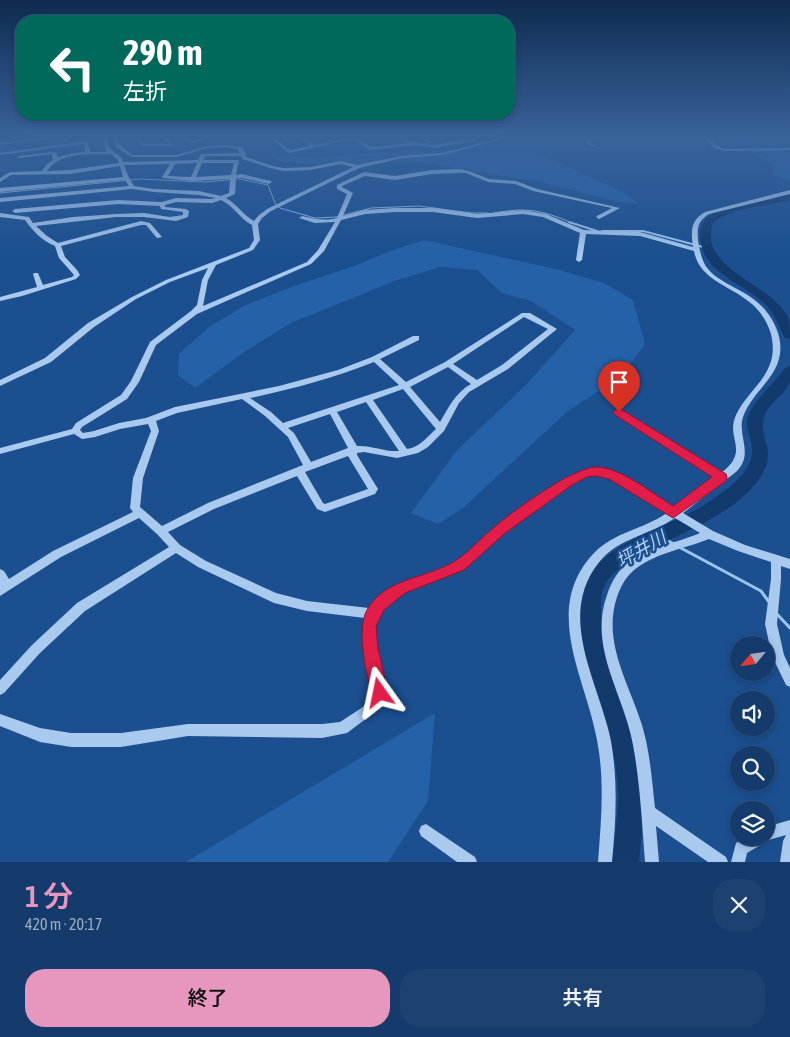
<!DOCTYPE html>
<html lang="ja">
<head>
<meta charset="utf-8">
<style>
  :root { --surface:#143b6b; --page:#1d4271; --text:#f1f3f6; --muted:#9dadc1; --line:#33557e; --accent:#e797bd }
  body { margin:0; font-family:"Asap Condensed","Noto Sans JP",sans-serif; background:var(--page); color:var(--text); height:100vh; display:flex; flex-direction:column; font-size:19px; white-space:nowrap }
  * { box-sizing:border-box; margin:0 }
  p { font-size:16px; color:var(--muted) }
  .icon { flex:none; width:28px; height:28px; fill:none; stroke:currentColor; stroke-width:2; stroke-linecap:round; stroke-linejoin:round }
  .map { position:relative; height:862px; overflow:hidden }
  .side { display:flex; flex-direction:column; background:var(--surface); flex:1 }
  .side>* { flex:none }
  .hud { position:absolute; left:15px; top:15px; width:500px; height:105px; border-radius:20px; box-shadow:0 2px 8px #0003,0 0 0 1px var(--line); background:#00695c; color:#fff; overflow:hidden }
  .needle { width:32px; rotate:241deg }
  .buttons { position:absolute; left:730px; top:636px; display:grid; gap:10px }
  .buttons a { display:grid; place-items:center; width:45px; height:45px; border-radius:50%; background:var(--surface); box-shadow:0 2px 8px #0003,0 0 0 1px var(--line); font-size:25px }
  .pin { position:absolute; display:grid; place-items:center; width:42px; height:42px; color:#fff; margin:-51px -21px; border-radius:50% 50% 50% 0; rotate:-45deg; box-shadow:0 0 5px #0007 }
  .pin .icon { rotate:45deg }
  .me { position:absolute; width:55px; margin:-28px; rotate:348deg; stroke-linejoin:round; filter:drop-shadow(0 0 4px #0008) }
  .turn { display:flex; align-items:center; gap:18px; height:105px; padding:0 25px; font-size:22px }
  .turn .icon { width:65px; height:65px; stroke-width:2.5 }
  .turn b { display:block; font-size:35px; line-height:42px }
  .round { display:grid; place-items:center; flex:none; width:52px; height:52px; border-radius:20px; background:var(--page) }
  .head { display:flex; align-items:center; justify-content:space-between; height:85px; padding:0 25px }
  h1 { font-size:30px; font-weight:600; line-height:38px; color:var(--accent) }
  .button { display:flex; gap:10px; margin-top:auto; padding:10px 25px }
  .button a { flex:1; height:58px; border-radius:20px; background:var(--accent); color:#111; font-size:20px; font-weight:600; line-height:58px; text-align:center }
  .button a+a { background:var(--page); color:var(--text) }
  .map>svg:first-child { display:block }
</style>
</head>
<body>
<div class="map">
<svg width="790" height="862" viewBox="0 0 790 862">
  <rect width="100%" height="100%" fill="#1b4f8f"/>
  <g fill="#2461a8">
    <polygon points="731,137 763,137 754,141 755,144 790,153 790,181 773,175 772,164 728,140"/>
    <polygon points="411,150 534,152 617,189 639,204 619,202 542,182 421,162 331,165 281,162 269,156 320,157"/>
    <polygon points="424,240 556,269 604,283 633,300 645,344 622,376 568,411 463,508 438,524 411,513 457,450 526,385 575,330 531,301 502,293 477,270 441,267 397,280 291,323 244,352 195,388 178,375 179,354 210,326 248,304 294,286 354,266 390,251"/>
    <polygon points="435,713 428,801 388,862 186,862"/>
  </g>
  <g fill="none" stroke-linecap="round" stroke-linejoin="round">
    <g stroke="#9cc4f0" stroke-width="1">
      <polyline points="0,193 141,179 204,182 239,179 268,185 275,203 280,208 315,218 336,217 371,208 419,206 471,213 488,213"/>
      <path d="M494,213C526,207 542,210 572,223"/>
    </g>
    <g stroke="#9cc4f0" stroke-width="2">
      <polyline points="569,222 597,231"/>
      <polyline points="602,231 643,231 707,248"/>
    </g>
    <g stroke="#9cc4f0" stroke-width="3">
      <polyline points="661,537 674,544"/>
      <polyline points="679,547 761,591 769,602"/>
      <polyline points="776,613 790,628"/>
    </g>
    <g fill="#123a6d" fill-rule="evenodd">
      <path d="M790,194V200C765,207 734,206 713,223C697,271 775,283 789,320C790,325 790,333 790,339L785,338C778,327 775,314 766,305C743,282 702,274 700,236C700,224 706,217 716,212C739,202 766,200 790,194Z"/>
      <path d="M790,366C790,371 790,377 790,381C787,394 767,403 764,418C759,434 773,448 766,466C739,531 617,543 602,592C601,598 601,605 601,611C602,661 627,705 637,753C646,795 643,821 639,862H611C614,842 617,822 618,802C619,777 613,751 607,727C596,683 574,642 581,595C590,543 675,527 712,500C731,486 758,469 751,442C749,433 745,425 748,416C756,397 774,384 785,368Z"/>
    </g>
    <g fill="#a9c9ee" fill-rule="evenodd">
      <polygon points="45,137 59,137 0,145 0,143"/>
      <path d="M103,137H107L109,148L122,158L123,162L198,160L201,154H203L239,153L238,149L225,147L207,148L177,157H131L116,147L113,137H117L120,145L132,155H177L207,146L225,145L242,147L246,154V157L273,166L284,168L310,167L341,161L357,165L402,156L442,153L504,137H512L442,155L402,158L359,168L271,211L262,218L258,224L260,240L253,250L216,265L208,280L203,306L307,262L318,250L335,222L315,223L299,218L302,216C314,219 325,221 337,218L347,194L337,189V185L364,172L395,176L432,170L459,169L469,171L489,179L516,181L537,189L620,208L599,219L596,217L597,216L612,208L533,191L515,184L488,182L466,173H459L432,174L395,180L365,176L342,186V187L353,193L343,216L365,210L395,208H433L477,214L523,210L546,214L584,230L640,232L693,247C691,231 690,221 705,212L790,190V194L709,214C698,221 697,227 698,240C699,246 700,252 702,258C709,281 741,287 757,302C767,310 774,321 778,333C790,373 754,386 743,417C737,436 754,453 737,471C732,476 724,480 719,485C707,494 695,504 683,513L713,531L745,545L790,559V569L781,566V579L777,624L784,655L790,668V687L786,685L772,656L765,624L771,579V562L738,551L709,539C684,549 653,553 632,572C625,578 620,588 617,597C602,642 629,683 642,725C650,752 652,780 655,808L726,857L728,862H708L656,826L659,862H645C642,823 640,783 633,745C624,694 588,648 607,595C610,585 616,574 624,566C644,547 675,544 700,533L675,518C652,534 619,538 600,561C555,616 599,682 611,741C618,781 616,822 612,862H598C601,822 605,781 597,740C586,678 541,609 594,553C614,532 644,529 667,513L611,478L596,476H586L571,484L503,533L464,568L404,592L382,609L377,616L374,626L376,648L385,693L371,715L347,733L322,738L188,736L121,747H71L40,742L0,726V714L40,728L71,733H121L188,724H322L340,722L363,707L373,692C368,671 358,639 365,618L307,611L274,603L198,567L176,553L85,611L40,653L4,693L0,695V680L32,645L77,603L169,547L157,534L139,518L61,557L0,596V569L4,571L9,579L53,551L133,512L130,508L133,478L151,431L148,424L120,429L95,437L82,439L74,434L0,454V448L72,429L76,423L121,395L131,381L150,342L191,311L197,305L202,280L208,268L170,282L136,299L94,327L51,362L0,386V380L45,358L88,323L132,297L166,280L249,248L254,240L252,225C240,219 234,206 221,200L212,203L176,202L165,205V207L186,209L189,211L188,217L176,221L144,217H116L36,226L47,236L58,243L141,221L150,223L162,237L157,238L146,225H141L61,246L65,257L77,270L80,275L76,279L22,296L0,301V297L37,287L33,274L34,273H38L43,285L72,277L74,275L59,258L55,246C42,241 32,230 25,220L0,217V213L29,217L33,223L73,217L116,214L144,213L170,217L183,215V212L161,209L160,206L118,204L15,213L12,211L15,209L118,200L162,202L176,198L211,199L216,198L199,195L154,192L132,189L0,202V198L129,186L125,180L0,192V188L123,177L120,166L70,174L11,175L0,182V178L10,172L42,171L47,164L53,160L52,154L20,158H18V156L52,152L57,153V157L74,153L85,152L84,144L0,155V153L86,141L88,142L90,152H107L105,149ZM111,154L118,160L119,163L70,170L47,171C61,151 89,155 111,154ZM205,156H241L242,159L270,168L284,171L310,170L341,164L353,167L267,209L258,216L254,221C243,215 237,204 226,198L235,194L236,178H242L269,184L272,182L271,181L242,174L236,175L239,160H203ZM197,163L191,177L168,176L175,164ZM202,163H234L231,175L196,177ZM170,164L162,177L163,178L192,181L230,179L229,193L221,196L199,191L154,189L134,186L129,178L124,165ZM395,212H433L477,218L523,214L543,217L580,233L576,260L579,262L582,260L586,234L640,236L694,251C699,279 728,285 748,301C758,308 766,319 770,331C773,340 774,351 771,361C765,382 745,395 736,415C725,439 751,450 721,473L622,410H616L615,412L616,414L715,478L675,508L616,472L596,468L581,471L565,478L495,527L456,562L396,586L374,601L369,608L307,601L276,593L206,561L180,545L168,532L214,509L297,476L317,509L325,512L375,494L378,489L357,455V453L364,452L397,458L418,453L428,447L444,431L459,403L469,392L508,369L557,329L530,313H522L445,362L406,382L380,359L419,340V336H413L372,357L338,370L279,386L175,407L146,418L119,423L94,431L83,433L80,430L82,427L127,399L139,382L156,345L197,314L311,264L324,251L341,220L365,214ZM524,317L548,329L502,365L477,380L453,364ZM374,362L399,385L283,423L271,412L250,398C293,389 334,378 374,362ZM448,367L471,384C455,393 449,407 440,422L410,387ZM403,389L436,429C427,437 420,447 407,449L373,400ZM242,399L265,416L288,437L303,465L208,503L162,526L140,507L143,478L159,431L156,421L177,413ZM366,402L399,451C385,452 371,445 357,446L337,412ZM330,414L348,448L311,462L294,433L288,428ZM348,456L368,489L325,504L323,503L305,472Z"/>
      <polygon points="133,137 138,137 144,144 168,144 164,137 168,137 173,145 171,146 143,146"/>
      <polygon points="182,137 187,137 193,140 209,137 218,137 192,143"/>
      <path d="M269,137H274L290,150L310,146L299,137H304L314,145L351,137H360L358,138L371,147L409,143L398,137C408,137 416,145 426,142L419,137H424L432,142L426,145H429L474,139L476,140L437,148L415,145L370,150L353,139L289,153Z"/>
      <polygon points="592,137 597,137 590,142 595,146 593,147 585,142"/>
      <polygon points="703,137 708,137 718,146 725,149 790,148 790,150 725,151 714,148"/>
      <polygon points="790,820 790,862 780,862 783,841 786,835 765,841 764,843 747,853 745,862 731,862 736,843 745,838 766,838 766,827"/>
      <polygon points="426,824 475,857 477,862 457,862 421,836 419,831 421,826"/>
    </g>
  </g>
  <linearGradient id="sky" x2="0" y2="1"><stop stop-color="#0f2b4f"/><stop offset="0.53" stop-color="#39639b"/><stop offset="1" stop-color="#39639b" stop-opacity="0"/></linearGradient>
  <rect width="790" height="258" fill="url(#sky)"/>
  <path fill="#e11d48" stroke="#92132f" d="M619,408L726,474L727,477L726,481L673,518L609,479L596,476L587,477L572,485L504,534L464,570L405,593L384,610L376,626L378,648L388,693L385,698L380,701L374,698C366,678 356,629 367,610C385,577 427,579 455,561C468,553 480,539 492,529C510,513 573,467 596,467C620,467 652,493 673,506L712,477L615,415L613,412L615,410Z"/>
  <g text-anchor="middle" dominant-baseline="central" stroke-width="5" stroke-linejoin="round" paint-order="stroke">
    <g font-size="18" font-style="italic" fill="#b5d3f5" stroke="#1b4f8f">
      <text transform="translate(641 549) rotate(-30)">坪井川</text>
    </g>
  </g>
</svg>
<div class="buttons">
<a><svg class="needle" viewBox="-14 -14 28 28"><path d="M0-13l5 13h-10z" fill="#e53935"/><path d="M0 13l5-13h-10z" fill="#9dadc1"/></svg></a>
<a><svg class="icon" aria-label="sound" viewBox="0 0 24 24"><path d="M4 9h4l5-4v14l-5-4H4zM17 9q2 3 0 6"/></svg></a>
<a><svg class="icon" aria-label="search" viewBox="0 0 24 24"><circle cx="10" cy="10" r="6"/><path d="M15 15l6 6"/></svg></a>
<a><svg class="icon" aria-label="layers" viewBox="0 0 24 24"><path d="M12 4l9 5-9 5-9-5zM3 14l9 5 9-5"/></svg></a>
</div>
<div class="pin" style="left:619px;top:412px;background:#d93025"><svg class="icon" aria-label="arrive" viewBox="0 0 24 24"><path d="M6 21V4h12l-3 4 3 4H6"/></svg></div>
<svg class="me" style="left:380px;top:693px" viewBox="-20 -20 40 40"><path d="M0-17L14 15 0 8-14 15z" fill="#e11d48" stroke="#fff" stroke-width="4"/></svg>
<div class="hud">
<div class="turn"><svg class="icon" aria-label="left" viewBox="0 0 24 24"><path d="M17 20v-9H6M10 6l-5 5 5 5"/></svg><div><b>290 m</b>左折</div></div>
</div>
</div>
<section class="side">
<div class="head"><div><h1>1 分</h1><p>420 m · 20:17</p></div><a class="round"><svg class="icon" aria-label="close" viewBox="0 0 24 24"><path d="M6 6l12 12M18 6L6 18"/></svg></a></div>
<div class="button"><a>終了</a><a>共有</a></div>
</section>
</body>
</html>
